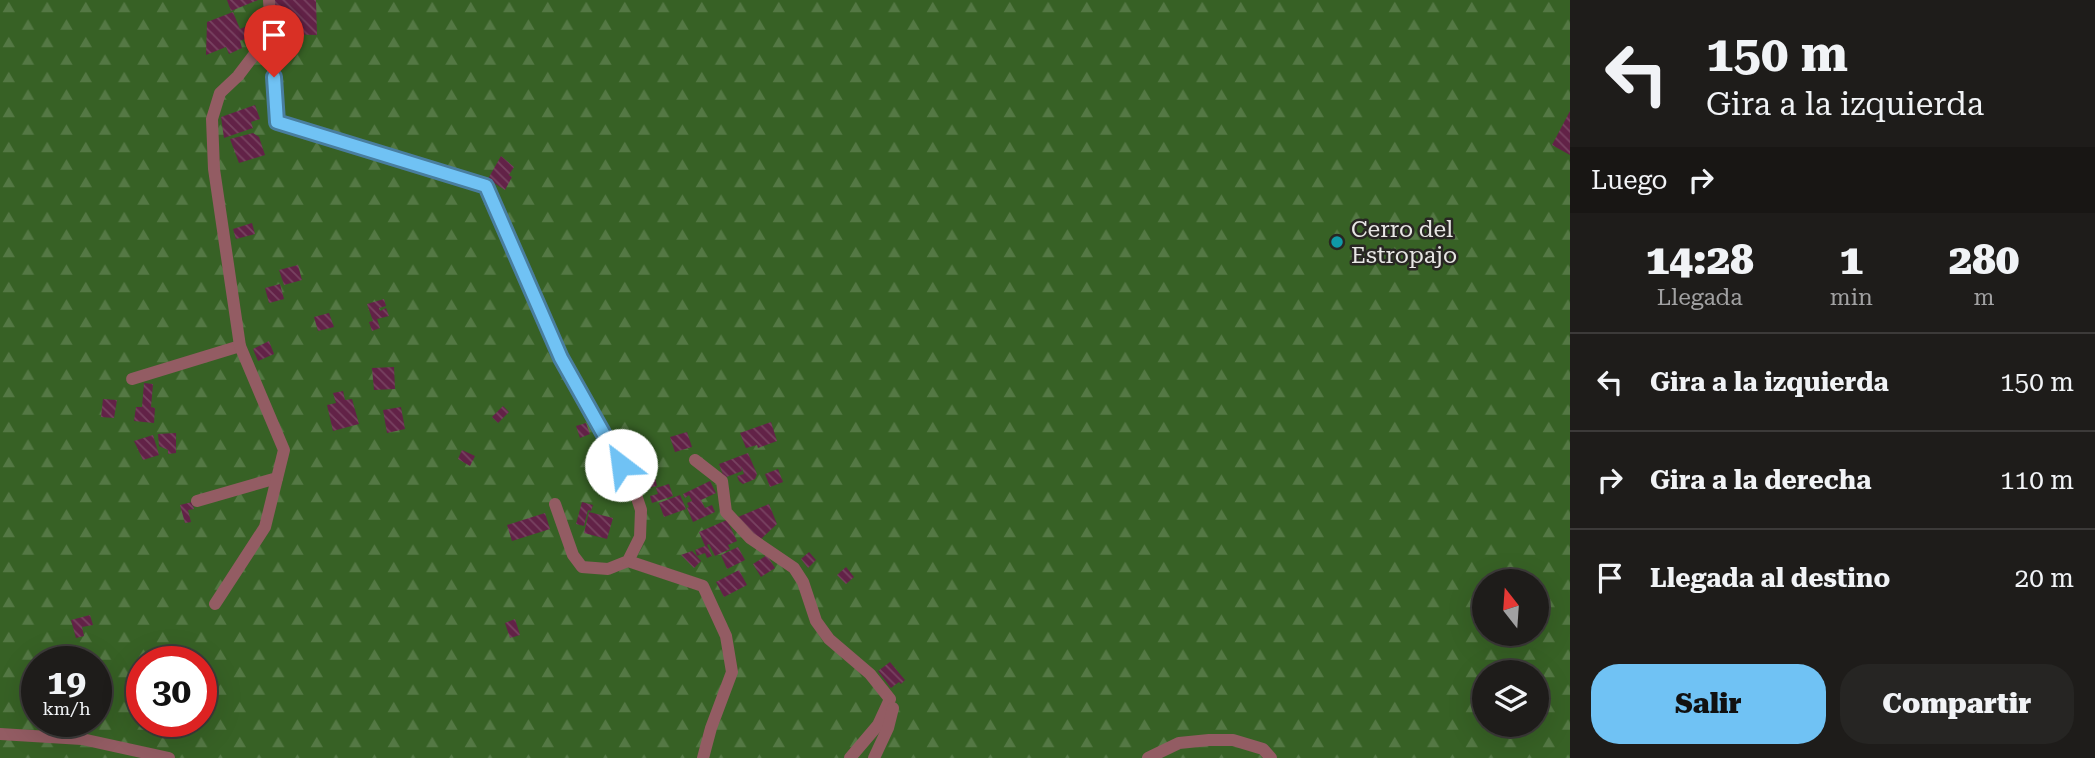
<!DOCTYPE html>
<html lang="es">
<head>
<meta charset="utf-8">
<style>
  :root { --surface:#1e1c1a; --page:#262523; --text:#f1f3f6; --muted:#a1a1a2; --line:#3c3a39; --accent:#70c2f4 }
  body { margin:0; font-family:"Roboto Serif",serif; background:var(--page); color:var(--text); height:100vh; display:flex; flex-direction:column; font-size:26px; white-space:nowrap }
  * { box-sizing:border-box; margin:0 }
  p { font-size:23px; color:var(--muted) }
  .icon { flex:none; width:38px; height:38px; fill:none; stroke:currentColor; stroke-width:2; stroke-linecap:round; stroke-linejoin:round }
  .map { position:relative; flex:1; overflow:hidden }
  .drawer { display:flex; flex-direction:column; background:var(--surface); width:525px }
  .drawer>* { flex:none }
  .guide { background:#1e1c1a; color:var(--text); overflow:hidden }
  .needle { width:46px; rotate:343deg }
  .fabs { position:absolute; left:1472px; top:569px; display:grid; gap:14px }
  .fabs a { display:grid; place-items:center; width:77px; height:77px; border-radius:50%; background:var(--surface); box-shadow:0 7px 28px #0002,0 0 0 2px var(--line); font-size:35px }
  .speed { position:absolute; left:21px; top:646px; display:flex; gap:14px; font-size:35px; font-weight:700; text-align:center }
  .speed>* { display:grid; place-content:center; width:91px; height:91px; border-radius:50%; background:var(--surface); box-shadow:0 7px 28px #0002,0 0 0 2px var(--line); line-height:1 }
  .speed small { font-size:18px; font-weight:400 }
  .speed .limit { border:10px solid #d22; background:#fff; color:#111 }
  .pin { position:absolute; display:grid; place-items:center; width:60px; height:60px; color:#fff; margin:-72px -30px; border-radius:50% 50% 50% 0; rotate:-45deg; box-shadow:0 0 7px #0007 }
  .pin .icon { rotate:45deg }
  .me { position:absolute; width:77px; margin:-38px; rotate:330deg; stroke-linejoin:round; filter:drop-shadow(0 0 5px #0008) }
  .turn { display:flex; align-items:center; gap:24px; height:147px; padding:0 21px; font-size:32px }
  .turn .icon { width:91px; height:91px; stroke-width:2.5 }
  .turn b { display:block; font-size:49px; line-height:60px }
  .then { display:flex; align-items:center; height:66px; padding:0 21px; background:#0003; gap:14px; font-size:26px }
  .eta { display:flex; justify-content:space-evenly; align-items:center; height:119px; text-align:center }
  .eta b { font-size:42px; font-weight:800; line-height:49px }
  .primary-button { display:flex; gap:14px; margin-top:auto; padding:14px 21px }
  .primary-button a { flex:1; height:80px; border-radius:28px; background:var(--accent); color:#111; font-size:28px; font-weight:800; line-height:80px; text-align:center }
  .primary-button a+a { background:var(--page); color:var(--text) }
  ul { padding:0; list-style:none }
  li { display:flex; align-items:center; gap:21px; height:98px; padding:0 21px; border-top:2px solid var(--line) }
  li div { flex:1 }
  li b { display:block; font-size:26px }
  li em { font-style:normal }
  main { display:flex; flex:1; min-height:0 }
  .map>svg:first-child { display:block }
</style>
</head>
<body>
<main>
<div class="map">
<svg width="1570" height="758" viewBox="0 0 1570 758">
  <defs>
    <pattern id="forest-firs" width="22" height="20" patternUnits="userSpaceOnUse" patternTransform="scale(1.75)"><rect width="22" height="20" fill="#376125"/><path d="M5 1l3.5 6h-7zM16 11l3.5 6h-7z" fill="#547844"/></pattern>
    <pattern id="building-back-hatch" width="6" height="6" patternUnits="userSpaceOnUse" patternTransform="scale(1.75)"><rect width="6" height="6" fill="#622247"/><path d="M-1 5l2 2M0 0l6 6M5-1l2 2" fill="none" stroke="#784261"/></pattern>
  </defs>
  <rect width="100%" height="100%" fill="#282623"/>
  <path fill="url(#forest-firs)" fill-rule="evenodd" d="M0,0H1570V758H0ZM1484,581H1536V634H1484ZM37,662H96V721H37ZM142,662H201V721H142ZM1484,672H1536V724H1484Z"/>
  <g fill="url(#building-back-hatch)">
    <polygon points="227,0 258,0 231,11"/>
    <polygon points="275,0 316,0 317,35 275,34"/>
    <polygon points="233,12 240,29 263,19 261,32 240,41 242,48 229,54 226,47 206,55 207,22"/>
    <polygon points="255,105 260,119 251,122 253,128 224,138 221,117"/>
    <polygon points="1570,111 1570,155 1552,145"/>
    <polygon points="253,133 259,137 265,155 239,163 230,139"/>
    <polygon points="501,156 514,167 509,175 512,177 505,190 488,179"/>
    <polygon points="252,223 255,234 236,239 233,229"/>
    <polygon points="298,265 302,280 284,285 279,270"/>
    <polygon points="280,284 284,299 269,303 265,288"/>
    <polygon points="384,299 386,306 379,308 380,311 386,308 389,316 377,319 380,328 372,331 369,322 373,321 367,304"/>
    <polygon points="329,313 334,327 318,331 314,317"/>
    <polygon points="269,341 274,354 258,361 253,349"/>
    <polygon points="394,367 395,389 374,390 372,368"/>
    <polygon points="144,383 153,384 151,407 155,408 154,423 134,421 136,407 142,407"/>
    <polygon points="343,391 345,400 352,399 359,424 333,431 327,405 336,403 333,393"/>
    <polygon points="103,399 117,400 114,418 101,417"/>
    <polygon points="503,406 509,412 498,423 492,417"/>
    <polygon points="401,407 405,429 387,433 383,410"/>
    <polygon points="771,422 777,441 758,448 757,445 746,448 740,433"/>
    <polygon points="586,423 590,434 580,438 576,426"/>
    <polygon points="687,432 692,447 675,452 670,437"/>
    <polygon points="176,433 176,453 168,454 168,450 159,446 158,434"/>
    <polygon points="153,435 159,455 143,460 134,441"/>
    <polygon points="462,450 475,456 470,466 458,459"/>
    <polygon points="748,453 757,474 755,479 743,484 739,481 737,476 744,474 741,466 742,471 724,478 719,464"/>
    <polygon points="778,469 783,482 770,487 765,474"/>
    <polygon points="654,473 657,486 641,490 638,477"/>
    <polygon points="710,481 716,493 701,500 705,508 712,505 715,512 693,522 687,508 689,507 687,503 692,501 689,495 685,498 683,494"/>
    <polygon points="669,484 673,496 652,503 650,496 658,494 656,488"/>
    <polygon points="680,495 686,509 664,517 659,503"/>
    <polygon points="192,502 194,509 188,510 191,522 185,523 180,505"/>
    <polygon points="582,502 593,505 591,511 588,510 584,526 576,524"/>
    <polygon points="769,504 777,524 760,540 738,517"/>
    <polygon points="589,512 613,518 607,539 584,533"/>
    <polygon points="545,513 550,529 512,541 507,525"/>
    <polygon points="727,520 737,541 728,545 730,549 715,556 709,544 707,545 712,556 707,558 705,553 697,556 695,550 705,546 699,532"/>
    <polygon points="738,547 745,560 727,569 721,555"/>
    <polygon points="692,551 701,561 694,568 681,555"/>
    <polygon points="809,552 816,560 808,568 801,559"/>
    <polygon points="767,555 775,568 761,577 753,564"/>
    <polygon points="846,567 854,577 846,584 837,575"/>
    <polygon points="739,570 747,585 724,597 716,582"/>
    <polygon points="90,615 93,625 82,627 84,636 76,638 71,620"/>
    <polygon points="515,619 520,635 510,638 505,623"/>
    <polygon points="890,662 905,680 901,684 899,682 891,688 878,671"/>
  </g>
  <g fill="none" stroke-linecap="round" stroke-linejoin="round">
    <g stroke="#935c63" stroke-width="12">
      <polyline points="269,0 277,123 486,186 561,357 633,486 641,510 640,537 628,561 608,569 582,567 573,555 555,504"/>
      <polyline points="132,379 240,346"/>
      <polyline points="695,460 722,481 726,512 750,538 794,568 803,582 816,621 829,639 870,674 890,699 878,725 850,758"/>
      <polyline points="197,501 277,478"/>
      <polyline points="628,561 703,586 726,636 732,672 711,728 703,758"/>
      <polyline points="215,604 265,527 284,450 240,346 214,169 212,119 220,93 238,76 254,55 267,16"/>
      <polyline points="0,734 82,739 169,758"/>
      <polyline points="874,758 888,728 893,708"/>
      <polyline points="1148,758 1179,743 1209,740 1233,740 1263,749 1271,758"/>
    </g>
  </g>
  <g fill="none" stroke-linecap="round" stroke-linejoin="round">
    <g stroke="#497e9f" stroke-width="18">
      <polyline id="route" points="274,77 277,122 486,186 561,358 621,465"/>
    </g>
    <use href="#route" stroke="#70c2f4" stroke-width="12"/>
  </g>
  <circle fill="#0f9aa8" stroke="#282623" stroke-width="2.5" cx="1337" cy="242" r="7"/>
  <g text-anchor="middle" dominant-baseline="central" stroke-width="5" stroke-linejoin="round" paint-order="stroke">
    <g font-size="23" fill="#e7e6e4" stroke="#282623" text-anchor="start">
      <text x="1351" y="229">Cerro del<tspan x="1351" dy="26">Estropajo</tspan></text>
    </g>
  </g>
</svg>
<div class="fabs">
<a><svg class="needle" viewBox="-14 -14 28 28"><path d="M0-13l5 13h-10z" fill="#e53935"/><path d="M0 13l5-13h-10z" fill="#a1a1a2"/></svg></a>
<a><svg class="icon" aria-label="layers" viewBox="0 0 24 24"><path d="M12 4l9 5-9 5-9-5zM3 14l9 5 9-5"/></svg></a>
</div>
<div class="speed"><div>19<small>km/h</small></div><div class="limit">30</div></div>
<div class="pin" style="left:274px;top:77px;background:#d93025"><svg class="icon" aria-label="arrive" viewBox="0 0 24 24"><path d="M6 21V4h12l-3 4 3 4H6"/></svg></div>
<svg class="me" style="left:621px;top:465px" viewBox="-20 -20 40 40"><circle r="19" fill="#fff"/><path d="M0-13L10 11 0 6-10 11z" fill="#70c2f4"/></svg>
</div>
<section class="drawer">
<div class="guide">
<div class="turn"><svg class="icon" aria-label="left" viewBox="0 0 24 24"><path d="M17 20v-9H6M10 6l-5 5 5 5"/></svg><div><b>150 m</b>Gira a la izquierda</div></div>
<div class="then">Luego<svg class="icon" aria-label="right" viewBox="0 0 24 24"><path d="M7 20v-9h11M14 6l5 5-5 5"/></svg></div>
</div>
<div class="eta">
<div><b>14:28</b><p>Llegada</p></div>
<div><b>1</b><p>min</p></div>
<div><b>280</b><p>m</p></div>
</div>
<ul>
<li><svg class="icon" aria-label="left" viewBox="0 0 24 24"><path d="M17 20v-9H6M10 6l-5 5 5 5"/></svg><div><b>Gira a la izquierda</b></div><em>150 m</em></li>
<li><svg class="icon" aria-label="right" viewBox="0 0 24 24"><path d="M7 20v-9h11M14 6l5 5-5 5"/></svg><div><b>Gira a la derecha</b></div><em>110 m</em></li>
<li><svg class="icon" aria-label="arrive" viewBox="0 0 24 24"><path d="M6 21V4h12l-3 4 3 4H6"/></svg><div><b>Llegada al destino</b></div><em>20 m</em></li>
</ul>
<div class="primary-button"><a>Salir</a><a>Compartir</a></div>
</section>
</main>
</body>
</html>
